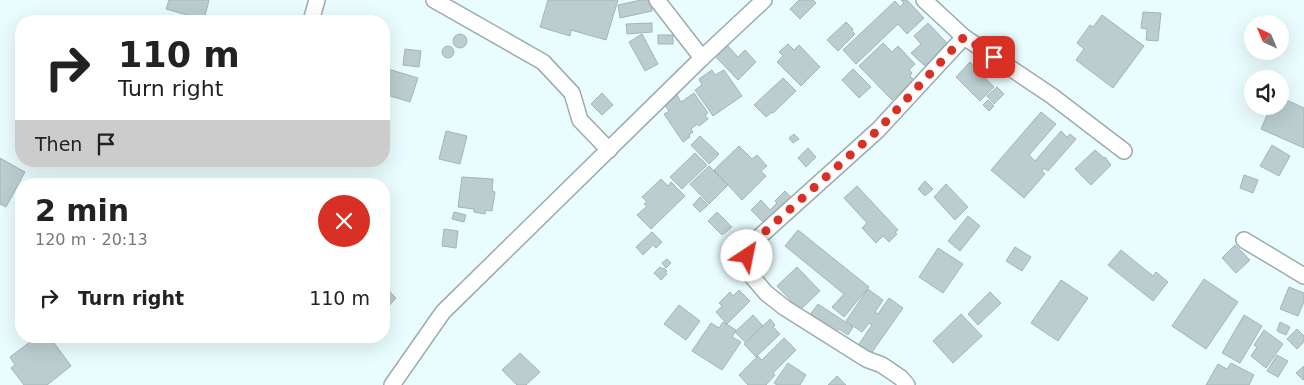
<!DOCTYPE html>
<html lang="en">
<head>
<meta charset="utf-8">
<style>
  :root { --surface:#fff; --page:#f2f2f2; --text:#222; --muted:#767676 }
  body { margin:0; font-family:"DejaVu Sans",sans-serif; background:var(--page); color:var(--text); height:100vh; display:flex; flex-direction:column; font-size:19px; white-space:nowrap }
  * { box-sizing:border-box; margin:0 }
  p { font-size:16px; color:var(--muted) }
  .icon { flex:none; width:28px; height:28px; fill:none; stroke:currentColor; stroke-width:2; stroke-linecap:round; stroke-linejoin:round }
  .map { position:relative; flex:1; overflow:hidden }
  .sheet { position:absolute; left:15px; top:178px; width:375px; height:165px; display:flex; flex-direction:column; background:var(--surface); border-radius:20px; box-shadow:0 5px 20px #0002 }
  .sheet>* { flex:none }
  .banner { position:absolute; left:15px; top:15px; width:375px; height:152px; border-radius:20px; box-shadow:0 5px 20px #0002; background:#fff; color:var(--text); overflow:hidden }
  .needle { width:32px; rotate:316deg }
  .buttons { position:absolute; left:1244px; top:15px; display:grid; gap:10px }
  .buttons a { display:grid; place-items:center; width:45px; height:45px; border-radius:50%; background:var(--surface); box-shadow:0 5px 20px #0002; font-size:25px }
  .pin { position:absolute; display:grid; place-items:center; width:42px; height:42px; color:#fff; margin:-21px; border-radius:10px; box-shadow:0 2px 8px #0006 }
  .me { position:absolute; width:55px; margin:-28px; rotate:34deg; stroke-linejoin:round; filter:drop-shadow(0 0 4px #0008) }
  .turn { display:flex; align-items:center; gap:18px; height:105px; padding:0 20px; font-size:22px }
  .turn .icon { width:65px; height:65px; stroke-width:2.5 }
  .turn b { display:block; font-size:35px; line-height:42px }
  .then { display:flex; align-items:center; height:48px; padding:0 20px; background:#0003; gap:10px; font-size:19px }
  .round { display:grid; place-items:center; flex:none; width:52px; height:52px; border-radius:26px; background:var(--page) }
  .head { display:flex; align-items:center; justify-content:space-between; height:85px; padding:0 20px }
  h1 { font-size:30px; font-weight:600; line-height:38px }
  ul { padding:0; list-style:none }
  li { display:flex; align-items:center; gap:15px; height:70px; padding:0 20px }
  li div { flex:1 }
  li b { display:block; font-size:19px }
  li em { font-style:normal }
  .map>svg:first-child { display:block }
</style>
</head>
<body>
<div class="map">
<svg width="1304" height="385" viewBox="0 0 1304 385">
  <rect width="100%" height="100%" fill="#e9fcfe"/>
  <g fill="#bbcdcf" stroke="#a3b5b7">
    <polygon points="169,0 209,0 204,20 166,9"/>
    <polygon points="548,0 618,0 606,40 571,30 570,36 540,27"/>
    <polygon points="641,0 650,0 652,11 620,18 618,5"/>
    <polygon points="799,0 813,0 816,3 800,19 790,9"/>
    <polygon points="901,0 907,0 924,18 907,34 898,24 856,64 843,50 895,1 900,7 904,3"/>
    <polygon points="1143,12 1161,13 1158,41 1146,40 1147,29 1141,28"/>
    <polygon points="1102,15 1144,46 1113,88 1076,60 1084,49 1077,43 1090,25 1093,27"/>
    <polygon points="846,22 853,29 852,31 855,34 838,51 827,40"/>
    <polygon points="652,23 652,32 627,34 626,24"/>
    <polygon points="928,23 948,44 925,66 911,53 921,44 914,36"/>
    <circle cx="460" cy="41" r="7"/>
    <polygon points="642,34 658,64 645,71 629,42"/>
    <rect x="658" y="35" width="15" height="9"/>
    <polygon points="883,43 892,52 898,46 915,64 909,70 912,73 910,76 914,80 892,100 859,66"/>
    <polygon points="788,44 794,50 799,45 820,67 801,86 777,62 783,56 779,52"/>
    <polygon points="727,45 738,57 745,50 756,62 738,80 715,56"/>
    <circle cx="448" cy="52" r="6"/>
    <polygon points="405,49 421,51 419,67 403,65"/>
    <polygon points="970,62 994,87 980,101 956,77"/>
    <polygon points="388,69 418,78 410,102 384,94 384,84"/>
    <polygon points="853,69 871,87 859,98 842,80"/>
    <polygon points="712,70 715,75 724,70 742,96 713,116 695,90 702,85 699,79"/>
    <polygon points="783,78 796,91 773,113 772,112 766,117 754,105"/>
    <polygon points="997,87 1004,94 994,104 987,96"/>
    <polygon points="602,93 613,105 602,115 591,104"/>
    <polygon points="694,93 708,113 705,115 708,119 699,126 697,124 691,129 693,132 689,135 690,137 683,142 664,114 669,111 664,104 677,95 681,102"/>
    <polygon points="1280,97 1304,108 1304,148 1261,129 1271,106 1280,106"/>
    <polygon points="988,100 994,106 989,111 983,105"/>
    <polygon points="1041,112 1056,124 1029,155 1035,161 1061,131 1067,137 1070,134 1076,139 1048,171 1044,168 1042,171 1045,174 1024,198 991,170"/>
    <polygon points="446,131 467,136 460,164 439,159"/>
    <polygon points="794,134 799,139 793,143 789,138"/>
    <polygon points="700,136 719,154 709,164 691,145"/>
    <polygon points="1272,145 1290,156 1279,176 1260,166"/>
    <polygon points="739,146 752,159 757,155 767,166 761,171 766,176 742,200 714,170"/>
    <polygon points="808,148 816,157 806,167 798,158"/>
    <polygon points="1095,150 1104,158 1105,157 1111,165 1091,185 1075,169"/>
    <polygon points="695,153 707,165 682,189 670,177"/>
    <polygon points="0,158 25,172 6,207 0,204"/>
    <polygon points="709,166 728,185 709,204 690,184"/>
    <polygon points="1244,175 1258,180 1253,193 1240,188"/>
    <polygon points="462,177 493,179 492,191 495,192 492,211 486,210 485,214 474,212 474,209 458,207"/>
    <polygon points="661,179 668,186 671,182 685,196 651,229 637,215 647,206 644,204 647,202 642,197"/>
    <polygon points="925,181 933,189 925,196 918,189"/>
    <polygon points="946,184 968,207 955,220 934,197"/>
    <polygon points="857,186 898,230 895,232 897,234 889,242 883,236 876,243 862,228 867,223 844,198"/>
    <polygon points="785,191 793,199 766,225 751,210 761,200 770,210 777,203 775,201"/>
    <polygon points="700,197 708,205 700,212 693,205"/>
    <polygon points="454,212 466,215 464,222 452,219"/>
    <polygon points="717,212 732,227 722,235 708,221"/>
    <polygon points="968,216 980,226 960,251 948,241"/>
    <polygon points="444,229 458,231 456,248 442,246"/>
    <polygon points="798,230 869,287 844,317 832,307 844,294 785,246"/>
    <polygon points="652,232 662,242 656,248 653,245 643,255 636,247"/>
    <polygon points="1235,245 1250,260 1236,273 1222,258"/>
    <polygon points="1015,247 1031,257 1022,271 1006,261"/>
    <polygon points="938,248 963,264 943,293 919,277"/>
    <polygon points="1121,250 1153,276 1156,272 1168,282 1153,301 1108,265"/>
    <polygon points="667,259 671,263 666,268 662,263"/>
    <polygon points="660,267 663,269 664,268 667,271 665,272 667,274 661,280 654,273"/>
    <polygon points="797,267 820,291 800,310 777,286"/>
    <polygon points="1204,279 1238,302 1206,349 1172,326"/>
    <polygon points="1061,280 1088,298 1058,341 1031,323"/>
    <polygon points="1289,287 1304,293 1304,302 1298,316 1280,309"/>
    <polygon points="868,289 883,300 875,312 878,314 889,298 903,308 870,355 857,347 872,325 869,323 862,332 846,321"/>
    <polygon points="739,290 750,301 727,324 716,312 722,306 719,303 730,292 733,296"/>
    <polygon points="389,291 396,298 386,309 384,307 384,297"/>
    <polygon points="990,292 1001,303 978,325 968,314"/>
    <polygon points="818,304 853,327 848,335 839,329 835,333 809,316"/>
    <polygon points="679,305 700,321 686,340 664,324"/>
    <polygon points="961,314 982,336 953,363 933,341"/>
    <polygon points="753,315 763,326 746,343 735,332"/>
    <polygon points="1244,315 1262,326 1240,363 1222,353"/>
    <polygon points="770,319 775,325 773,327 780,334 756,357 744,344"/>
    <polygon points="723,322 736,330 732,337 741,342 722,370 692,351 711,323 719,328"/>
    <polygon points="1280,322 1290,327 1286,335 1277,331"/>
    <polygon points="1297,329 1304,336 1304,342 1297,349 1287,339"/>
    <polygon points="1264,330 1283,344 1266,368 1251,356 1257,347 1254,345"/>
    <polygon points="38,336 49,336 71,366 47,385 24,385 11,368 15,365 10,357"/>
    <polygon points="109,336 123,336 115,343"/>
    <polygon points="784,338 796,350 773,373 775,375 766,385 748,385 739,375 758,356 762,360"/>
    <polygon points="520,353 540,372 526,385 517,385 502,370"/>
    <polygon points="1277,355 1288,361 1278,377 1267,371"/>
    <polygon points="788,363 806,375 800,385 777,385 774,383"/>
    <polygon points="1231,363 1254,375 1249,385 1206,385 1218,364 1227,369"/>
    <polygon points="1304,366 1304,379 1303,380 1296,373"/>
    <polygon points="837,376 846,385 828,385"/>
  </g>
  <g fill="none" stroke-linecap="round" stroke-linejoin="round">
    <g stroke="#9bacae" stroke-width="18">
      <g id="street">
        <polyline points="434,0 543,62 572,93 580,120 609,150"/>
        <polyline points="657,0 702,58"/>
        <polyline points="924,0 964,37 1052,96 1124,151"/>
        <polyline points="311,21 317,0"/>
        <polyline points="1244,240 1304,276"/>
        <polyline points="392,385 443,312 702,58 764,0"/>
        <polyline points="907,385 901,378 882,365 866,359 785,308 766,293 743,266 749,248 758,238 878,130 964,37"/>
      </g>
    </g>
    <use href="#street" stroke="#fff" stroke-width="15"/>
  </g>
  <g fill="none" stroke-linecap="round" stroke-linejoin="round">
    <polyline stroke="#d93025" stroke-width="9" stroke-dasharray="0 16.2" points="747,256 749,248 758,238 878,130 964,37 994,57"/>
  </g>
</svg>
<div class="buttons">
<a><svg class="needle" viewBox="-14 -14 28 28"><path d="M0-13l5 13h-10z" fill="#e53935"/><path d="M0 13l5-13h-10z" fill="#767676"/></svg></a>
<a><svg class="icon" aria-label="sound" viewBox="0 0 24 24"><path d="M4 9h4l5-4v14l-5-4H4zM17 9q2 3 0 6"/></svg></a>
</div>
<div class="pin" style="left:994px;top:57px;background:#d93025"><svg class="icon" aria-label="arrive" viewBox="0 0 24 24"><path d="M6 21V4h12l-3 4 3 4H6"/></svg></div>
<svg class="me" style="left:747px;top:256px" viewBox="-20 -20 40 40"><circle r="19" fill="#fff"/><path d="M0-13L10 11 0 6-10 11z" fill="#d93025"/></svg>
<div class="banner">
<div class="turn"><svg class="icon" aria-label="right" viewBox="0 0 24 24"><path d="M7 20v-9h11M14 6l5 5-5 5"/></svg><div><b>110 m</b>Turn right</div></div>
<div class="then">Then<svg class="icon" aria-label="arrive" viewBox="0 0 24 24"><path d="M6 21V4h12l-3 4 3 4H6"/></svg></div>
</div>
<section class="sheet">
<div class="head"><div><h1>2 min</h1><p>120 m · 20:13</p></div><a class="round" style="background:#d93025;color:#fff"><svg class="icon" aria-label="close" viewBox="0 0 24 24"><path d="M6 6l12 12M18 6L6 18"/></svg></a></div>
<ul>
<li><svg class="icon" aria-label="right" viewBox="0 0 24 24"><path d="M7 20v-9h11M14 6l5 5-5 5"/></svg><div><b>Turn right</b></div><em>110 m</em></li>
</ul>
</section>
</div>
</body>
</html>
